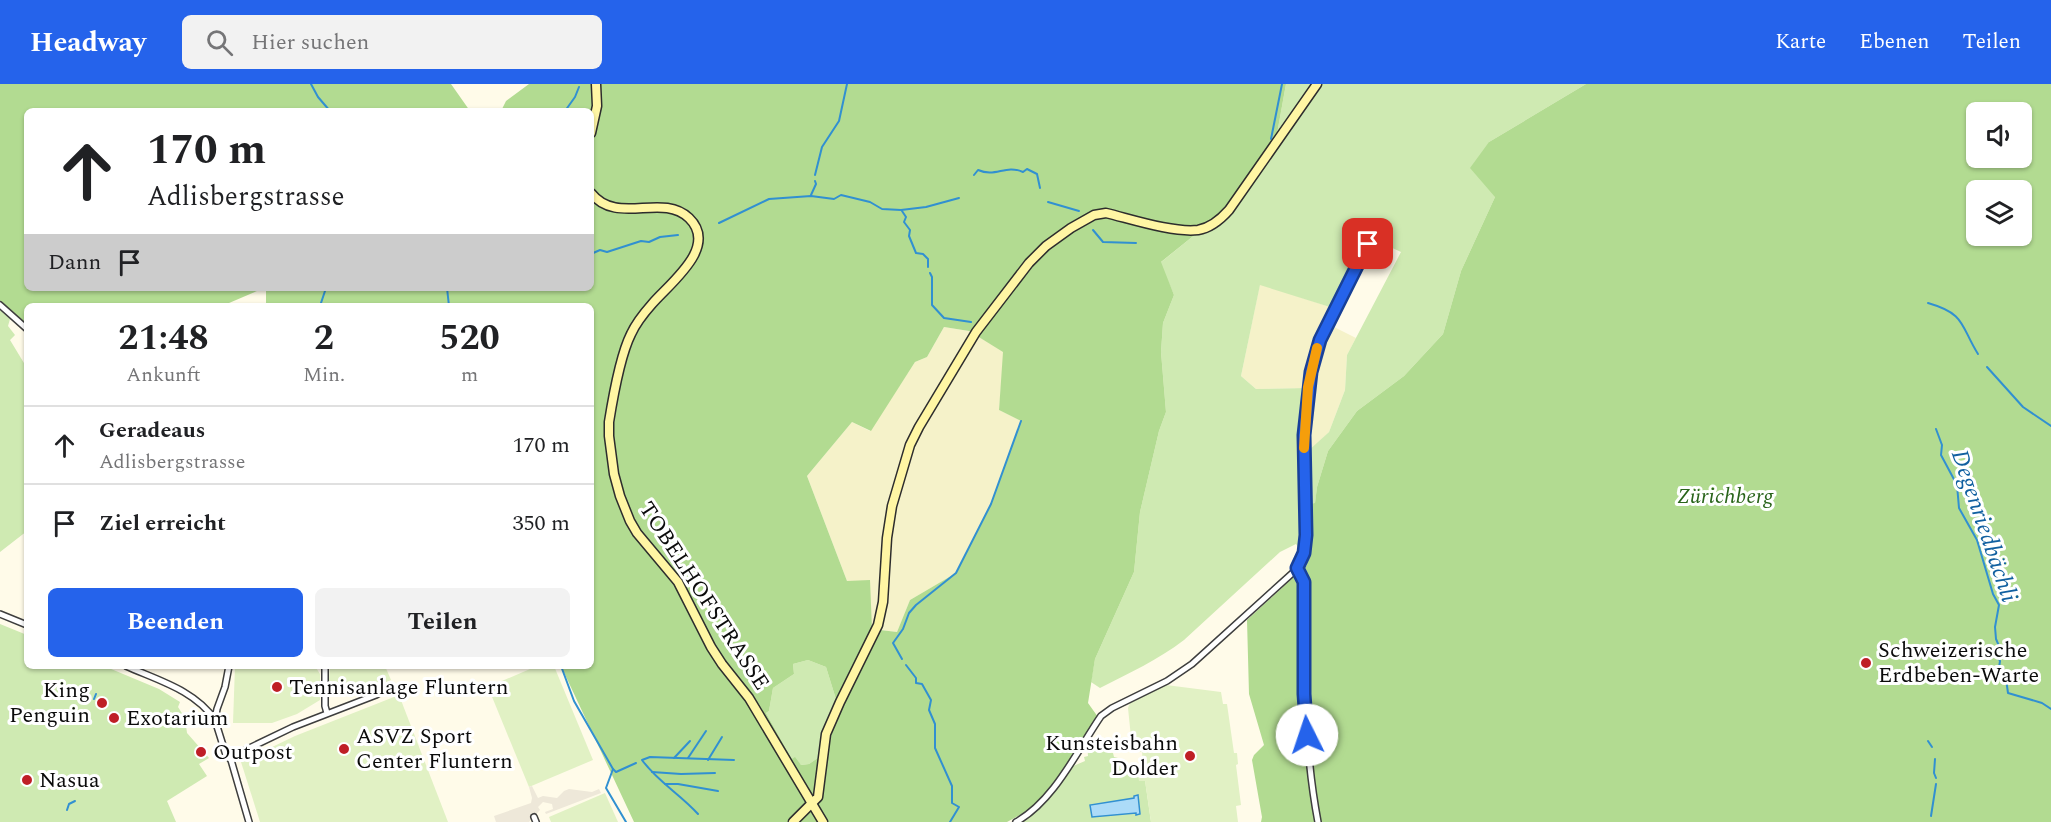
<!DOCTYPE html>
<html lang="de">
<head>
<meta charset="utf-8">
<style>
  :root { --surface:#fff; --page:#f2f2f2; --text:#202124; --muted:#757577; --line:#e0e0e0; --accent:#2563eb }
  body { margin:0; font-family:Spectral,serif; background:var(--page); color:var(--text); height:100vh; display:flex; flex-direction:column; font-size:22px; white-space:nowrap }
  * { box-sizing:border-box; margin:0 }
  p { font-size:20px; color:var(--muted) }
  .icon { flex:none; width:33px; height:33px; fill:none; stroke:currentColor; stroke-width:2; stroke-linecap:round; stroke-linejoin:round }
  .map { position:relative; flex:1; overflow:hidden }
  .sheet { position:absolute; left:24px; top:219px; width:570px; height:366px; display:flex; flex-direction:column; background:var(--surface); border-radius:9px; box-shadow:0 2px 4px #0004 }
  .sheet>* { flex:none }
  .hud { position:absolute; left:24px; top:24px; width:570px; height:183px; border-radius:9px; box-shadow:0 2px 4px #0004; background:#fff; color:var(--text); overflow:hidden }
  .buttons { position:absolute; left:1966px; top:18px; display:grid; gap:12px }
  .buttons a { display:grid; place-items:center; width:66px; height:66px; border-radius:9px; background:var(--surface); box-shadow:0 2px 4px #0004; font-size:30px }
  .pin { position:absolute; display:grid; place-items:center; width:51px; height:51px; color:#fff; margin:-26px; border-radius:12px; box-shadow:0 3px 9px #0006 }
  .me { position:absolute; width:66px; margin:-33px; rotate:356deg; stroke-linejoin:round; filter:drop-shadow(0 0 4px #0008) }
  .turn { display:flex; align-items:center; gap:21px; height:126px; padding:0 24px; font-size:27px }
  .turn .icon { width:78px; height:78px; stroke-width:2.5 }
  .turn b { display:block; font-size:42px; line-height:51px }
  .then { display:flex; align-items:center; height:57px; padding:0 24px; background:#0003; gap:12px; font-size:22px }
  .eta { display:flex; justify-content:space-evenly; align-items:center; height:102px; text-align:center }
  .eta b { font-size:36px; font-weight:700; line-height:42px }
  .button { display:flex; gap:12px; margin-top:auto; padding:12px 24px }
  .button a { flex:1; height:69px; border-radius:9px; background:var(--accent); color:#fff; font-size:24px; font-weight:700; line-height:69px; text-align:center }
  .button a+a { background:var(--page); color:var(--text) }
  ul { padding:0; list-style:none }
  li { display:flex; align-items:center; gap:18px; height:78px; padding:0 24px; border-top:2px solid var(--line) }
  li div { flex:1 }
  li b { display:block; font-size:22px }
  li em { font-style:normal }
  header { display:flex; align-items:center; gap:36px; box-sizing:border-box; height:84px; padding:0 30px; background:var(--accent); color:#fff }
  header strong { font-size:28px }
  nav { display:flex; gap:33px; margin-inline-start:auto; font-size:21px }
  .search { width:420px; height:54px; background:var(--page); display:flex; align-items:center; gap:15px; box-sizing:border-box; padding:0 21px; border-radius:9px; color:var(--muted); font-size:22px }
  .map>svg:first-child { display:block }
</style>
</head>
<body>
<header>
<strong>Headway</strong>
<div class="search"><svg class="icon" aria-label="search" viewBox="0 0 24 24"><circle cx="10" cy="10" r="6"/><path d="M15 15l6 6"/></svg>Hier suchen</div>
<nav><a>Karte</a><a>Ebenen</a><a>Teilen</a></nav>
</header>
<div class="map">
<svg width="2051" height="738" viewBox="0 0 2051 738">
  <rect width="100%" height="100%" fill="#fffbe9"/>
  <g fill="#f5f2c9">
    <polygon points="1260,200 1333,224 1326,239 1356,254 1347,271 1345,306 1329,348 1307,369 1302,370 1306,304 1256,305 1241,292"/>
    <polygon points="944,243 969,247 1004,268 999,326 1021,337 991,420 956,489 910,516 897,548 872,545 847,497 807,392 852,338 870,347 915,278 927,273"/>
  </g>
  <g fill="#cfeab2" fill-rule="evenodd">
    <path d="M1286,0H1586L1489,58L1495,113L1461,187L1443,250L1404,292L1357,327L1328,367L1317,403L1315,420L1300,424L1301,457L1298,463L1296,460L1280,468L1184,556C1158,576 1129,589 1100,604L1091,598L1095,575L1134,488L1140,428L1159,347L1166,328L1161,268L1163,239L1174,211L1160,179L1202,145L1275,61ZM1373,155L1401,168L1347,271L1345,306L1329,348L1307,368L1302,370L1306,304L1256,305L1241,292L1260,201L1333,224L1330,241Z"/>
    <polygon points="0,226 10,235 8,242 15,251 10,256 27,284 27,447 0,468"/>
    <polygon points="0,540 27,551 27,582 104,582 159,605 180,618 178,623 185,634 187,649 209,674 199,680 207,692 167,717 176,738 0,738"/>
    <polygon points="808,576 826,583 839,625 825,669 809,680 801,681 792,675 766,629 769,627 773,604 794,590 793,580"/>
    <path d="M1099,656L1106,660L1109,669H1113L1114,673L1118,674L1120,685H1127V682L1143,680L1144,686L1139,697L1145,696L1151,738H1019L1071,683L1085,677L1084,673L1088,672C1087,663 1090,658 1099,656Z"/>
  </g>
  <g fill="#b2db91" fill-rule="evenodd">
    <polygon points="0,0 451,0 470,27 27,27 27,204 264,204 222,222 27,222 27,241 0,217"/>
    <path d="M529,0H1286L1275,61L1229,126L1202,145L1161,178L1174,211L1163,239L1161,268L1166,328L1159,347L1140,428L1134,488L1095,575L1088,619L1098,633C1078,662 1057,706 1028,726C1021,731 1014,734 1007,738H634L561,582H591V222H266V204H591V27H501L506,17ZM944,243L969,247L1003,268L999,326L1021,337L991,420L956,489L910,516L897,548L872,545L870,496L847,497L807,392L852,338L871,347L915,278L927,273ZM808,576L826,583L839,625L825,669L809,680L801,681L795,673L792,675L766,629L769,627L773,604L794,590L793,580Z"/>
    <path d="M1586,0H2051V738H1261L1262,733L1252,676L1254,671L1264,661L1249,610L1247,536L1307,481L1308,421L1315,419L1317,403L1328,367L1357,327L1404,292L1443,250L1461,187L1495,113L1470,84L1489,58ZM1977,28H2022V74H1977ZM1977,106H2022V152H1977Z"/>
  </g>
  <g fill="#e1f1c4">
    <polygon points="235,582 315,582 320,590 320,616 297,630 272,639 233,639"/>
    <polygon points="330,582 385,582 391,596 356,611 340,613 329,598"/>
    <polygon points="537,582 554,582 593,676 529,703 488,603"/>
    <polygon points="1166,601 1221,608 1223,620 1227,620 1234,669 1237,669 1238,680 1236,681 1241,721 1236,722 1238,738 1151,738 1145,697 1139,697 1137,687 1144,686 1142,668 1135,667 1132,663 1128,624 1130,619"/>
    <polygon points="399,611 448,738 260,738 241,678 295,652"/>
    <polygon points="605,709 618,738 551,738 549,733"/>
  </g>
  <polygon fill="#eee8d9" points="532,702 538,714 543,712 557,714 564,707 569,705 592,708 599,705 601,709 546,730 545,728 553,725 552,720 543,718 538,723 540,726 529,738 496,738 494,732 531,719 532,714 529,703"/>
  <polygon fill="#acdbf8" stroke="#3190d1" stroke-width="1.5" points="1138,711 1140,730 1136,731 1136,729 1092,733 1090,721 1134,714 1134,712"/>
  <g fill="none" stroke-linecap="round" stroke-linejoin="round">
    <g stroke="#3190d1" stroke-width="2">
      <polyline points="311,0 318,13 330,27"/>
      <polyline points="565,27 575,13 579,3"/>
      <polyline points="1271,55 1282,0"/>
      <polyline points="815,91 822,63 839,37 847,0"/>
      <path d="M974,91L978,86C996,94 1005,80 1023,88L1027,85L1037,90L1040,104"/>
      <polyline points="811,111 816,100 815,97"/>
      <polyline points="1048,118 1079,127"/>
      <polyline points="902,127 906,133 904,138 910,146 909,152 916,169 923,170 928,175 928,183"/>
      <polyline points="719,139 769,115 811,112 834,115 841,111 870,118 882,125 901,126 926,123 959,114"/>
      <polyline points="1093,146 1103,158 1136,159"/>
      <polyline points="591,170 600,166 607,168 641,157 649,158 660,153 678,151"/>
      <polyline points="930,189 932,193 932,221 944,234 971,238"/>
      <polyline points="447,204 449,222"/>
      <path d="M1928,219C1966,230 1960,241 1978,270"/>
      <polyline points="320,222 326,204"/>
      <polyline points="1987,283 2023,323 2051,342"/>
      <polyline points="1936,345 1942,361 1941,371 1957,401 1959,424 1977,456 1993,510 1999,521 1995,543 1996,555 1999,562 1997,571 2000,577 1999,584 2005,588 2008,609 2042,619 2051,625"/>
      <polyline points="902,575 893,559 903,545 909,529 916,521 956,489 991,420 1021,337"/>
      <polyline points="906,581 916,594 916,599 922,600 931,616 929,626 935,640 935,664 952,702 952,719 959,723 950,738"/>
      <polyline points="388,582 388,583"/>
      <polyline points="561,582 574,617 613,685 606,704 626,738"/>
      <polyline points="94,615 96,610"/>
      <polyline points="1928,657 1932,663"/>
      <polyline points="674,674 690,657"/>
      <polyline points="688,674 706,647"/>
      <polyline points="1935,675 1934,689 1936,694"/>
      <polyline points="708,676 722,653"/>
      <polyline points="613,685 616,688 636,679"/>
      <polyline points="652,688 681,690 715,689"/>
      <polyline points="665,700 678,700 718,707"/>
      <polyline points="67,726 69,720 75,717"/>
      <path d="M698,730C680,710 658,698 642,676L650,673L734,676"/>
      <polyline points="1931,732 1936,700"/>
    </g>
    <g stroke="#3e3e3e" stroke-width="8">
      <g id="street">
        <polyline points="0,221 27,245"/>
        <path d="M1297,485L1304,498C1304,579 1303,659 1318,738"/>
        <polyline points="0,530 27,541"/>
        <path d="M126,582C157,596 195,606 215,636"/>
        <polyline points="229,582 225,603 217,625 215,636 226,671 231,676 249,738"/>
        <polyline points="325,582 325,622 327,629"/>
        <polyline points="231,676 237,670 293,643 376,611 389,603"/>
        <polyline points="534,733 536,738"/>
        <path d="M1016,738C1054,717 1077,667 1101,632L1112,624L1167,597L1192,580L1297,485C1310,462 1306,438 1305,413C1304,385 1302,356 1305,327C1311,263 1340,209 1371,154"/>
      </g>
    </g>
    <g stroke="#2d2d2d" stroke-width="11">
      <g id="secondary">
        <polyline points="591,49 597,22 596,0"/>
        <path d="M591,109C617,142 662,108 689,134C719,163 670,199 652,220C644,229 636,239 631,250C620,272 613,313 609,338V352L614,390L620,412L630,437L637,449L678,498L711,563L722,580L749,614L823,738"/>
        <path d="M793,738L818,713L826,650L840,618L878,541L883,518L887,454L892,422L910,361L919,343L976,248L1029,179L1046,162L1071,144L1094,131L1106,129C1131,135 1173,149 1198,146C1210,144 1221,135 1229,126L1317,0"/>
      </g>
    </g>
    <use href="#street" stroke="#fff" stroke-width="5"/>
    <use href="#secondary" stroke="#fff6a4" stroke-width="8"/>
  </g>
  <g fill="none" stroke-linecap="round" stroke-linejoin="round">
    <g stroke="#184099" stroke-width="15">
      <polyline id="route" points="1307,651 1304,610 1304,498 1297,484 1304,469 1306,451 1304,351 1311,288 1320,256 1368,160"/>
    </g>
    <use href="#route" stroke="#2563eb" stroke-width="10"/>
    <polyline stroke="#f59e0b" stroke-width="10" points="1304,364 1308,303 1317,264"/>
  </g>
  <g fill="#bf1f26" stroke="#fff" stroke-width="2">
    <circle cx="1866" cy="579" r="6"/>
    <circle cx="277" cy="603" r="6"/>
    <circle cx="102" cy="619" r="6"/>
    <circle cx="114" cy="634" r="6"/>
    <circle cx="344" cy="665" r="6"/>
    <circle cx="201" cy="668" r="6"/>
    <circle cx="1190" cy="672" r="6"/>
    <circle cx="27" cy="696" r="6"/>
  </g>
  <g text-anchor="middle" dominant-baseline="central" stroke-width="6" stroke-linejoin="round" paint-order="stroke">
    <g font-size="22" font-style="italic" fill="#29641a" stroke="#fff">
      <text x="1725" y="412">Zürichberg</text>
    </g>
    <g font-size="22" fill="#0b0b0b" stroke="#fff">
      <text transform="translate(704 512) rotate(57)">TOBELHOFSTRASSE</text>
    </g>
    <g font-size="22" fill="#0b0b0b" stroke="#fff" text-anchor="start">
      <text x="1878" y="566">Schweizerische<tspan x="1878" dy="25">Erdbeben-Warte</tspan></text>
      <text x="289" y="603">Tennisanlage Fluntern</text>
      <text x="90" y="606" text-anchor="end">King<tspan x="90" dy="25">Penguin</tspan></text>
      <text x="126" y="634">Exotarium</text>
      <text x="356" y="652">ASVZ Sport<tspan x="356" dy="25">Center Fluntern</tspan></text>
      <text x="1178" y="659" text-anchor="end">Kunsteisbahn<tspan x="1178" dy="25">Dolder</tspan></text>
      <text x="213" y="668">Outpost</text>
      <text x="39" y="696">Nasua</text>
    </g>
    <g font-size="24" font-style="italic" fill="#1160a0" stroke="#fff">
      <text transform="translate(1984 442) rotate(71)">Degenriedbächli</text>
    </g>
  </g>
</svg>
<div class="buttons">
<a><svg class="icon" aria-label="sound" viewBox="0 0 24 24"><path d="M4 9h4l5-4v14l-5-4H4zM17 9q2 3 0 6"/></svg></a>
<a><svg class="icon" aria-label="layers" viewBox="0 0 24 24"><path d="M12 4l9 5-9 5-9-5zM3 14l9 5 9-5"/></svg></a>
</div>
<div class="pin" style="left:1368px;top:160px;background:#d93025"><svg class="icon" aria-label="arrive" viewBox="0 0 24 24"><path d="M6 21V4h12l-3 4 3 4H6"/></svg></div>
<svg class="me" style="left:1307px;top:651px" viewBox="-20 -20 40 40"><circle r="19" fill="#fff"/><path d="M0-13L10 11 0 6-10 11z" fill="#2563eb"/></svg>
<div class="hud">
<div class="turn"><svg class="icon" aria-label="ahead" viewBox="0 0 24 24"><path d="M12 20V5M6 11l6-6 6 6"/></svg><div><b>170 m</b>Adlisbergstrasse</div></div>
<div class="then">Dann<svg class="icon" aria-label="arrive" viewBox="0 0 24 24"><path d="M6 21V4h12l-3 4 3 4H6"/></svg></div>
</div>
<section class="sheet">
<div class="eta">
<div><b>21:48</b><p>Ankunft</p></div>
<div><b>2</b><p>Min.</p></div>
<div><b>520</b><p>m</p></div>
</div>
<ul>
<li><svg class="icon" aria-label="ahead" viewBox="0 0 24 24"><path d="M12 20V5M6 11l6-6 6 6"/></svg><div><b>Geradeaus</b><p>Adlisbergstrasse</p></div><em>170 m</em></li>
<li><svg class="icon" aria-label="arrive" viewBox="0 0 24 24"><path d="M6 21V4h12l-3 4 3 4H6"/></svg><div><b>Ziel erreicht</b></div><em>350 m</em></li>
</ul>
<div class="button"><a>Beenden</a><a>Teilen</a></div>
</section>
</div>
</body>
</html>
